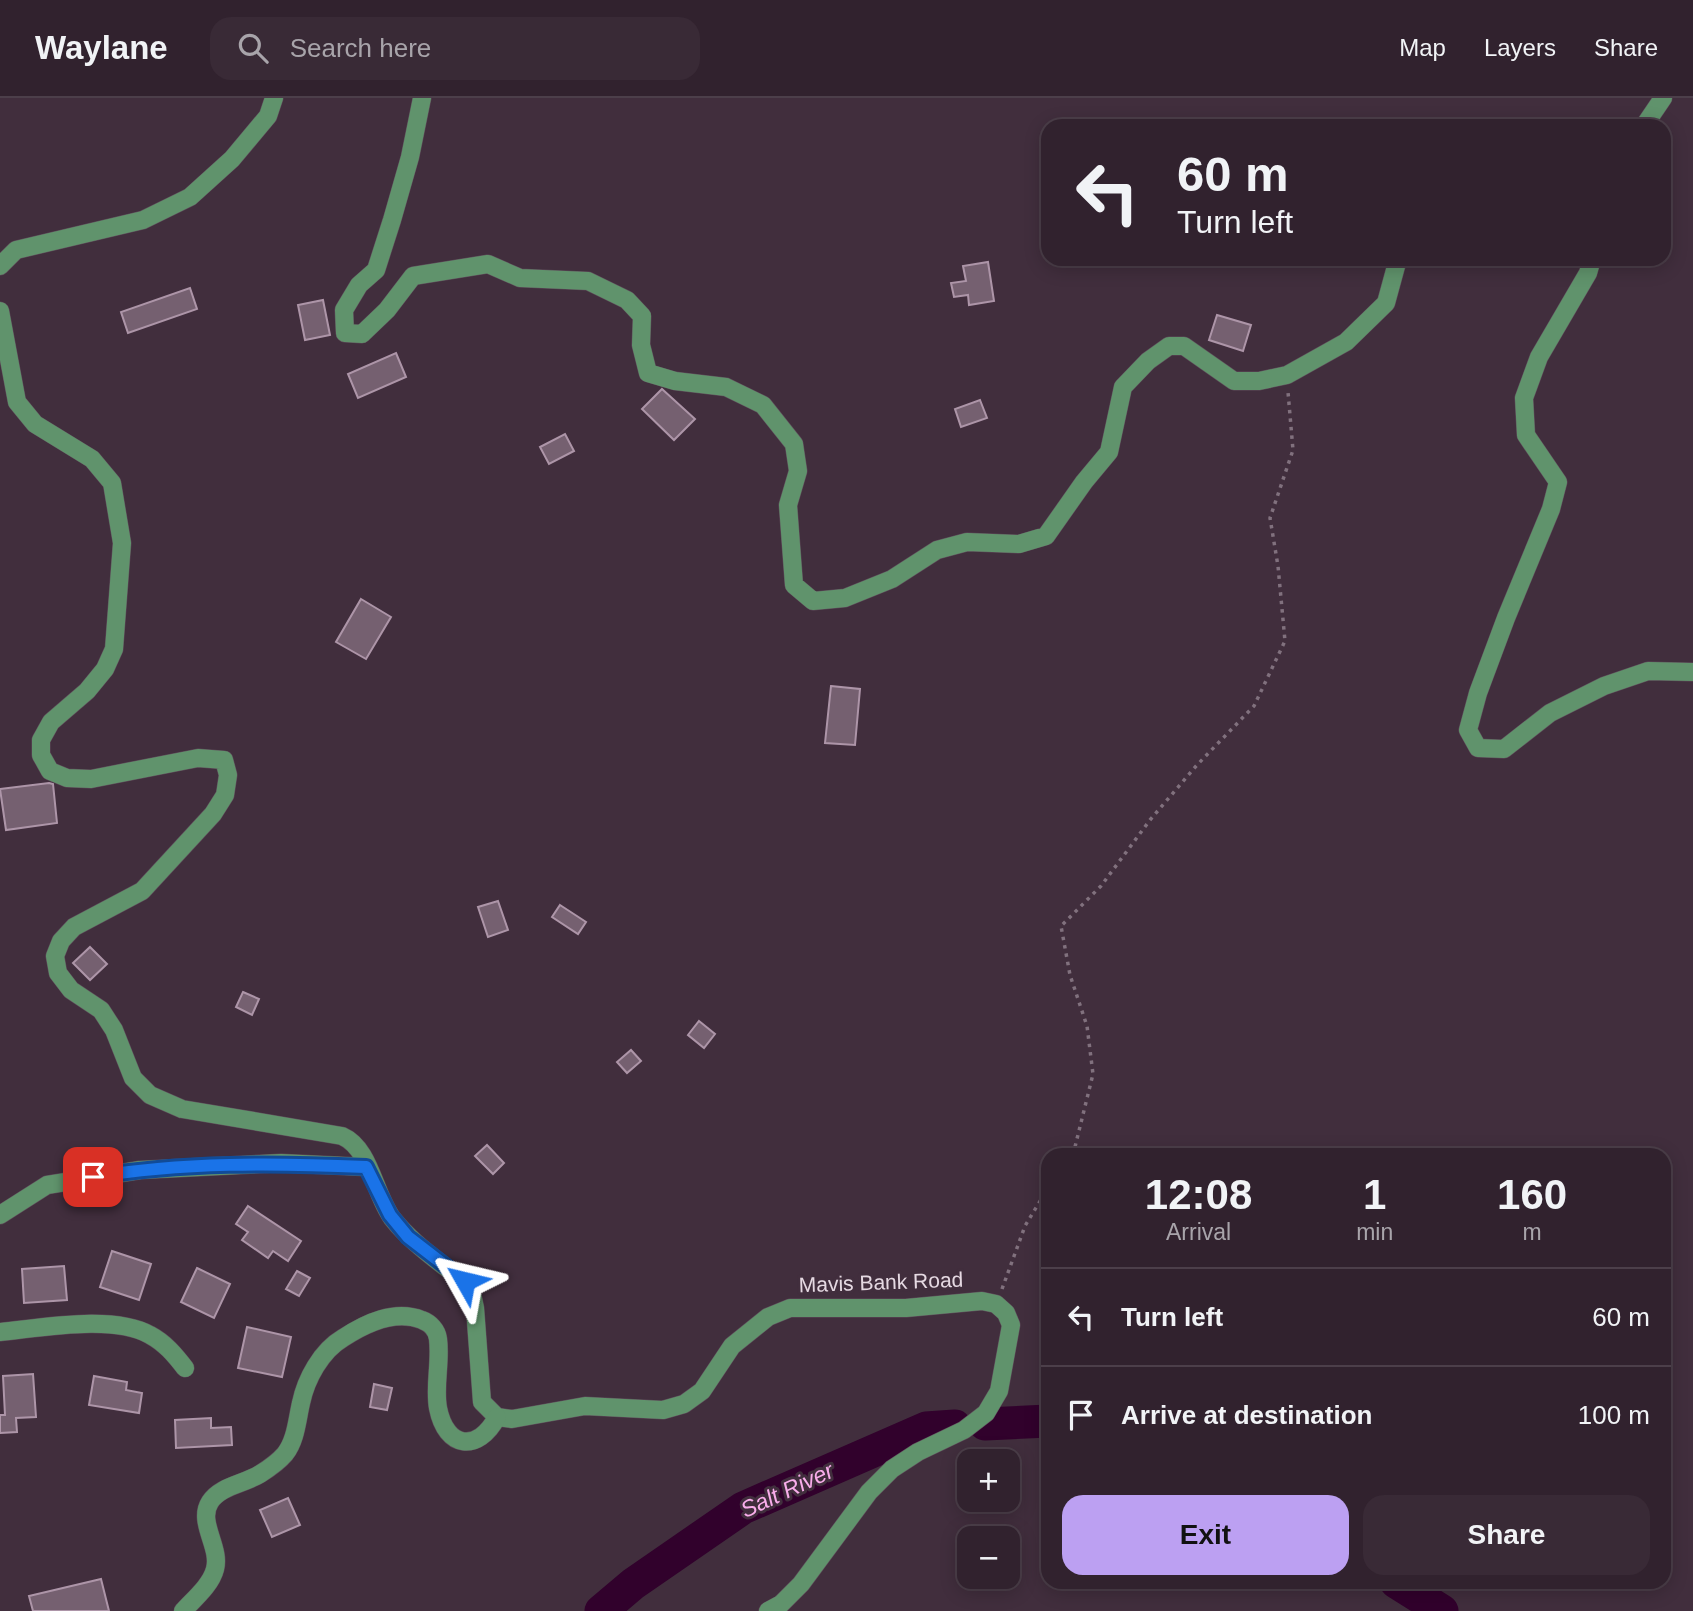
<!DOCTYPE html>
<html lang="en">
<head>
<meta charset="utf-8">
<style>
  :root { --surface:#31222e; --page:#392a36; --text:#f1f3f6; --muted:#a8a4aa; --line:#4c3f4a; --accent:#bca0f2 }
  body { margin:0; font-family:Helvetica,sans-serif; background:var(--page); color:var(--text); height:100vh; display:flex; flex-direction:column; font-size:26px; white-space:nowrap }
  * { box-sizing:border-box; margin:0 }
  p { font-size:23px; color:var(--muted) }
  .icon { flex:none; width:38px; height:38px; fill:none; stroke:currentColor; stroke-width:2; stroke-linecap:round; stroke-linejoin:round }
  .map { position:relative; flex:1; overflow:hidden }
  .sheet { position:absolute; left:1041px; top:1050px; width:630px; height:441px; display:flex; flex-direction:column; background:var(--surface); border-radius:21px; box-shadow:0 4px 18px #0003,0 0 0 2px var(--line) }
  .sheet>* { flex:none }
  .guide { position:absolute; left:1041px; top:21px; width:630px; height:147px; border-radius:21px; box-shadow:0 4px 18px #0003,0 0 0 2px var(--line); background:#31222e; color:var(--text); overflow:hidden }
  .tools { position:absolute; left:957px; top:1351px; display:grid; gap:14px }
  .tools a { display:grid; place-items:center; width:63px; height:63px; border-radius:14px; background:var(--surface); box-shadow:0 4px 18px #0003,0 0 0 2px var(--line); font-size:35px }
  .pin { position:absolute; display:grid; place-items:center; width:60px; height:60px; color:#fff; margin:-30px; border-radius:14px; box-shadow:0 4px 10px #0006 }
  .me { position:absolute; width:77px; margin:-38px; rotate:307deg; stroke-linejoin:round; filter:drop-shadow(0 0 5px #0008) }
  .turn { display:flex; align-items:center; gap:24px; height:147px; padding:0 21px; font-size:32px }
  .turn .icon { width:91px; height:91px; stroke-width:2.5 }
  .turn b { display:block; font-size:49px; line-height:60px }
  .eta { display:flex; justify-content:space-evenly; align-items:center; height:119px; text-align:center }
  .eta b { font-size:42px; font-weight:600; line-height:49px }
  .button { display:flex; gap:14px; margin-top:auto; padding:14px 21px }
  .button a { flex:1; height:80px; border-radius:21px; background:var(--accent); color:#111; font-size:28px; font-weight:600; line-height:80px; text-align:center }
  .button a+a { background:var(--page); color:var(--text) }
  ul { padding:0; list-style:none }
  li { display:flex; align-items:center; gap:21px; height:98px; padding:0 21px; border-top:2px solid var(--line) }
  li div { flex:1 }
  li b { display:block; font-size:26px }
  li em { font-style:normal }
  header { display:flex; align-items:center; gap:42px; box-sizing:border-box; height:98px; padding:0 35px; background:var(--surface); border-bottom:2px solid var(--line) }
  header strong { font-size:33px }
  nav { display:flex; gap:38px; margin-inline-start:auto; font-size:24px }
  .search { width:490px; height:63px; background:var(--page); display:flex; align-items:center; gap:18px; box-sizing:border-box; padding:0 24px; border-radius:21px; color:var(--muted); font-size:26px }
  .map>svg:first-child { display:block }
</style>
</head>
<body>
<header>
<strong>Waylane</strong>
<div class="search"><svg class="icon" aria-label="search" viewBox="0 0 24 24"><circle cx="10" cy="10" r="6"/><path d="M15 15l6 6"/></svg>Search here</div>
<nav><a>Map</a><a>Layers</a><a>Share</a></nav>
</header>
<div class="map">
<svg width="1693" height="1513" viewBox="0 0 1693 1513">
  <rect width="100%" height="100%" fill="#412e3d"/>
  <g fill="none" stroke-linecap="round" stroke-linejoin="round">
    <g stroke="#31012c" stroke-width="33">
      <polyline points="985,1326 1048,1323"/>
      <polyline points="1396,1484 1442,1513"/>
      <polyline points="601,1513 633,1486 743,1410 926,1330 955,1328"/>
    </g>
  </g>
  <g fill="#756070" stroke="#ad95a8" stroke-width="2">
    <polygon points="988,164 994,203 969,207 968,197 954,199 951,185 966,183 963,168"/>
    <polygon points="190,190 197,211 128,235 121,214"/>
    <polygon points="323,202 330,237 305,242 298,207"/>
    <polygon points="1217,217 1251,227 1243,253 1209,242"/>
    <polygon points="396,255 406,279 358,300 348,276"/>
    <polygon points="662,291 695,321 674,342 642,311"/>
    <polygon points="980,302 987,320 961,329 955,311"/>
    <polygon points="565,336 574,353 549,366 540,349"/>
    <polygon points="361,501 391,519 366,561 336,544"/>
    <polygon points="831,588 860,591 855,647 825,645"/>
    <polygon points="49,685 53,686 57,725 6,732 0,691"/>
    <polygon points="498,803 508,832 488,839 478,809"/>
    <polygon points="560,807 586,824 578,836 552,819"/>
    <polygon points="90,849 107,866 90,882 73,865"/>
    <polygon points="243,894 259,901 252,917 236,909"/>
    <polygon points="699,923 715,936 704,950 688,937"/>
    <polygon points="631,952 641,963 627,975 617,964"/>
    <polygon points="487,1047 504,1065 493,1076 475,1058"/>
    <polygon points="248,1108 301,1143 288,1163 273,1153 268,1160 242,1142 248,1134 236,1126"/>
    <polygon points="112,1153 151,1166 139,1202 100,1189"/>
    <polygon points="64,1168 67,1202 24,1205 22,1171"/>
    <polygon points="197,1170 230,1186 214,1220 181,1204"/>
    <polygon points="297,1173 310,1180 299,1198 286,1191"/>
    <polygon points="247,1229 291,1239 282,1279 238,1270"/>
    <polygon points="33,1276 36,1319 16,1320 17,1334 0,1335 0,1317 5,1317 3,1278"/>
    <polygon points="94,1278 127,1284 126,1292 142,1295 139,1315 89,1307"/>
    <polygon points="374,1286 392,1290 387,1312 370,1309"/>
    <polygon points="211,1320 211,1330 231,1329 232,1347 176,1350 175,1322"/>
    <polygon points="288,1400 300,1427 272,1439 260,1412"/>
    <polygon points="101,1481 109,1513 33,1513 29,1498"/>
  </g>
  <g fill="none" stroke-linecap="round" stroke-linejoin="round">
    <g stroke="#5f4d5b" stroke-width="19">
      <g id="minor">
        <polyline points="422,0 410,59 392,122 376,172 359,187 344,212 345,235 362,236 387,212 413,178 488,166 520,180 588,183 627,202 642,218 641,247 648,275 675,283 726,289 763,307 794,346 798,373 788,407 794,487 813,503 845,500 892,481 937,452 967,444 1019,446 1046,438 1084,384 1109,354 1123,289 1148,263 1169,248 1184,248 1234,283 1259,283 1287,277 1346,244 1386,205 1398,161"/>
        <polyline points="1644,28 1663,0"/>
        <polyline points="1592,161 1588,175 1539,259 1524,300 1526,337 1558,384 1551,411 1506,520 1478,595 1468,632 1478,650 1504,651 1550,615 1604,588 1648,573 1693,574"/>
        <polyline points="0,168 16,152 143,122 190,99 232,61 268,18 274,0"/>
        <path d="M0,213L17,304L35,326L92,361L112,385L122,445L114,551L105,571L87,593L51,624L41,642V657L50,673L67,680L91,681L198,660L224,662L228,677L225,697L213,716L142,793L74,829L61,843L55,858L58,875L71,892L101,912L114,932L133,980L150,997L182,1011L342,1038C370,1050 374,1095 392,1120C407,1139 425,1153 444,1168C451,1173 460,1178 466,1185C472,1192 473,1201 475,1210L482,1304L497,1319L512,1321L585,1308L663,1312L684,1306L702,1293L732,1248L768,1219L790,1210H906L982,1203L996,1206L1006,1215L1011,1227L999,1293L986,1315L964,1332L918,1354L892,1371L869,1394L801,1486L781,1506L768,1513"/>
        <polyline points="0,1117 47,1087 140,1072 281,1065 366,1069"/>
        <path d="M0,1234C41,1230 114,1216 150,1237C165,1245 175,1257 185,1270"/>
        <path d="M183,1513C194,1501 211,1487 215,1471C221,1449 197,1424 210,1404C220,1388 244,1386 260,1376C268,1371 279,1363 285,1356C296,1342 297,1322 301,1305C306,1281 321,1253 343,1240C366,1225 395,1211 422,1222C430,1225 437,1232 438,1241C441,1264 434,1288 438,1310C446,1351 478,1355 497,1319"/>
      </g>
    </g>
    <g stroke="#81717e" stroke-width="3.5" stroke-dasharray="3.5 5" stroke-linecap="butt">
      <polyline points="1073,1057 1093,976 1087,928 1070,877 1061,828 1101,788 1150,722 1197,667 1254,608 1285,543 1278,468 1270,420 1293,352 1288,294"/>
      <polyline points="1002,1191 1025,1128 1048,1090"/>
    </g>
    <use href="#minor" stroke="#60936c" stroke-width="18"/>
  </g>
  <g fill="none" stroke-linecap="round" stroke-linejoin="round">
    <g stroke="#114b97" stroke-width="18">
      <path id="route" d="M93,1079C183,1064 275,1065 366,1069L390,1117L408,1139L465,1183"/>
    </g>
    <use href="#route" stroke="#1a73e8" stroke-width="12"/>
  </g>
  <g text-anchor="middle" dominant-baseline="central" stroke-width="6" stroke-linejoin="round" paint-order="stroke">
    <g font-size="21" fill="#e5d9e2" stroke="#412e3d">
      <text transform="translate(881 1184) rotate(-2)">Mavis Bank Road</text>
    </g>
    <g font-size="23" font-style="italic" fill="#f9adeb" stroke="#412e3d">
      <text transform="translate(787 1392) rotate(-25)">Salt River</text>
    </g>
  </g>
</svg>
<div class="tools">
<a>+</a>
<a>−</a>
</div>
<div class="pin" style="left:93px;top:1079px;background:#d93025"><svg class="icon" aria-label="arrive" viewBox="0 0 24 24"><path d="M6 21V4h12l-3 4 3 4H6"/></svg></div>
<svg class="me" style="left:465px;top:1183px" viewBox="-20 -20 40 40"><path d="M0-17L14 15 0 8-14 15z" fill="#1a73e8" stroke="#fff" stroke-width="4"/></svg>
<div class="guide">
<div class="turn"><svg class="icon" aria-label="left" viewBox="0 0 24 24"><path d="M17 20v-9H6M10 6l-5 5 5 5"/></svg><div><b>60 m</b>Turn left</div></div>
</div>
<section class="sheet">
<div class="eta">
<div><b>12:08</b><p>Arrival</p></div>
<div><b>1</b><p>min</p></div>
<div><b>160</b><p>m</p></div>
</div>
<ul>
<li><svg class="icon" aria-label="left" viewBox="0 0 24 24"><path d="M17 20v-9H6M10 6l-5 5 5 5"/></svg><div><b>Turn left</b></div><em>60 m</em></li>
<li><svg class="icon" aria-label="arrive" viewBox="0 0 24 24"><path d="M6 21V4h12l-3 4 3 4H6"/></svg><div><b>Arrive at destination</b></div><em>100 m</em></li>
</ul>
<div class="button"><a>Exit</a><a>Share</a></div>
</section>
</div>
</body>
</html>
